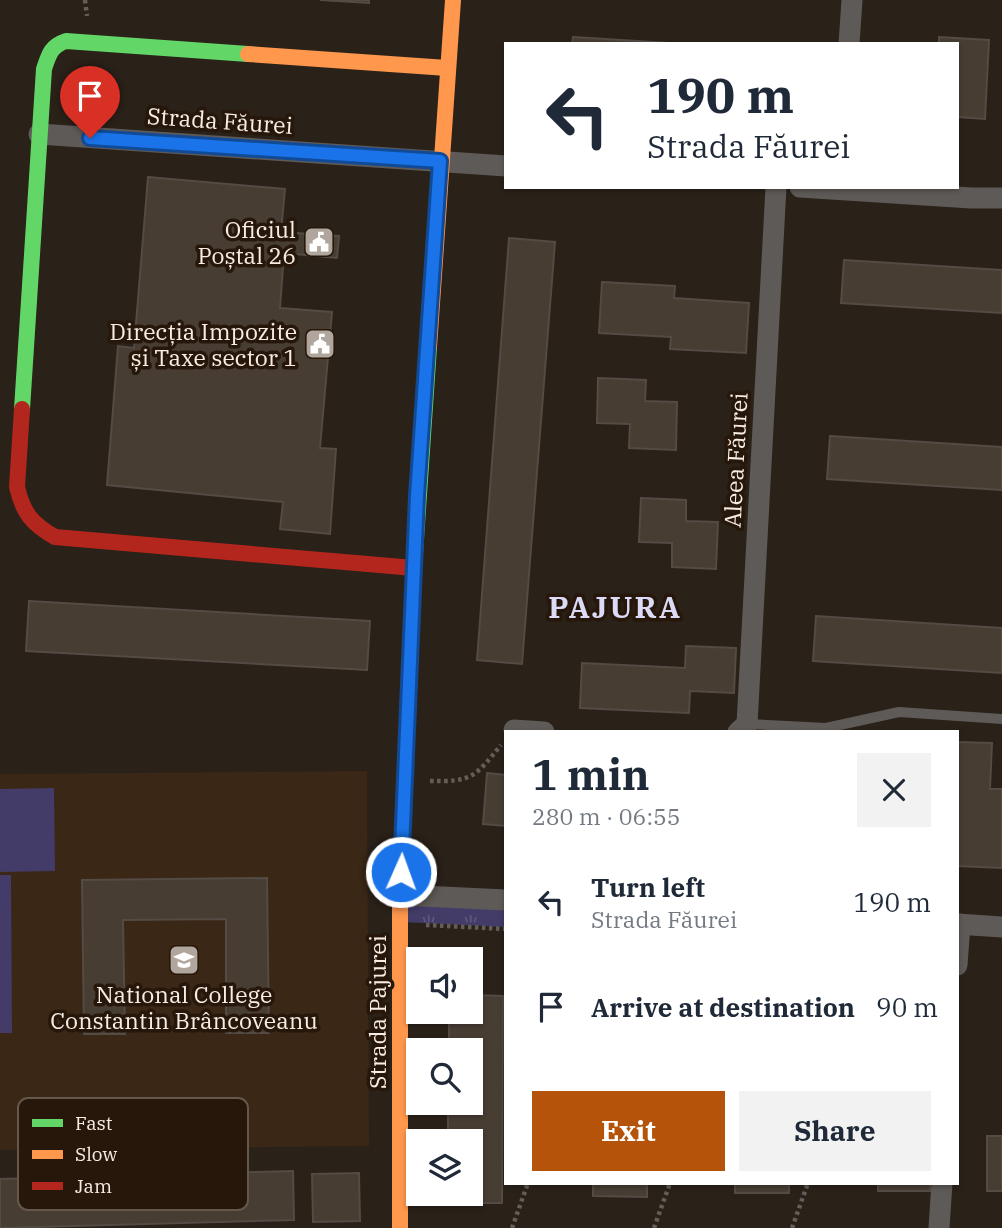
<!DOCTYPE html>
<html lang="en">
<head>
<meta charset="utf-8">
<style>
  :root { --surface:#fff; --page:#f2f2f3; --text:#1f2937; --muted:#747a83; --accent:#b45309 }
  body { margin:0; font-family:"IBM Plex Serif",serif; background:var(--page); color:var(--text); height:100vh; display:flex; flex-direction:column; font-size:26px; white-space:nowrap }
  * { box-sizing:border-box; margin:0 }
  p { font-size:23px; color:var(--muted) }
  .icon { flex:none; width:38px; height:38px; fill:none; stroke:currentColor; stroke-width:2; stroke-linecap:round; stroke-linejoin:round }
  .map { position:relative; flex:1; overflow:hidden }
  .details { position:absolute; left:504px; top:730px; width:455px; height:455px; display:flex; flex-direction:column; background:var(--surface); border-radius:0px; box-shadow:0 2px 5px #0004 }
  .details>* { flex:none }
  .hud { position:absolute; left:504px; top:42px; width:455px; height:147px; border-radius:0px; box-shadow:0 2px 5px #0004; background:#fff; color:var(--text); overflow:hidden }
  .fabs { position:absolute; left:406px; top:947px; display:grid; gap:14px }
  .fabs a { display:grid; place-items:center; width:77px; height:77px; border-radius:0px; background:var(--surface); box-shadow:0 2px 5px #0004; font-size:35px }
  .pin { position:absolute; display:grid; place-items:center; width:60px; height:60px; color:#fff; margin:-72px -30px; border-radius:50% 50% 50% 0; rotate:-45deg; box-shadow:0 0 7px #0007 }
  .pin .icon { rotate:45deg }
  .me { position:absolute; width:77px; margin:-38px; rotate:2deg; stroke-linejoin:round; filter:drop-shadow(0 0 5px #0008) }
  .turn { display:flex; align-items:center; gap:24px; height:147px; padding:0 28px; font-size:32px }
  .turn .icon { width:91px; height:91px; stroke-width:2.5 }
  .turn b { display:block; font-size:49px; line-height:60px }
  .round { display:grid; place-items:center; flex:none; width:74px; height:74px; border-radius:0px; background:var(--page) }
  .headline { display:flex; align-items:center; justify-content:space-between; height:119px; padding:0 28px }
  h1 { font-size:42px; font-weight:700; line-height:52px }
  .cta { display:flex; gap:14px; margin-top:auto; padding:14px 28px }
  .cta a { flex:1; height:80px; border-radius:0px; background:var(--accent); color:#fff; font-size:28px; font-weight:700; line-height:80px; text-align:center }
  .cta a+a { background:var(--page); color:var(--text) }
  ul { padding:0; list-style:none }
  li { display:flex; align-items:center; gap:21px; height:105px; padding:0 28px }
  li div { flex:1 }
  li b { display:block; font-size:26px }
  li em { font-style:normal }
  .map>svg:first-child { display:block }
</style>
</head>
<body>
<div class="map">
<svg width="1002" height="1228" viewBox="0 0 1002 1228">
  <defs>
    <pattern id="park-tufts" width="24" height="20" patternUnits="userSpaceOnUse" patternTransform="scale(1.75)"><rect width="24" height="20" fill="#433c68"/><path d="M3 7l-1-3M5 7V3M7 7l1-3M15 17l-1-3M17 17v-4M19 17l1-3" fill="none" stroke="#5f587d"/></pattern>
  </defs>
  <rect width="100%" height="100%" fill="#2a2119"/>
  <polygon fill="#3a2716" points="367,771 369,1146 0,1150 0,774"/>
  <g fill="#433c68">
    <polygon points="54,788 55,871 0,872 0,789"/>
    <polygon points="0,875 11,875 12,1033 0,1033"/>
  </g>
  <polygon fill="url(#park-tufts)" points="403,898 506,903 506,927 403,922"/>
  <g fill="#473d33" stroke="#534b44" stroke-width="2">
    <polygon points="320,0 369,0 369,3"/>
    <polygon points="573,37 686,44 572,44"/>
    <polygon points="939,37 989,40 985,119 957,117 957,44 939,44"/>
    <polygon points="148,177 285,189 281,232 339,236 337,258 284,253 280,308 332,312 320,448 336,449 330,534 280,529 283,502 107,485 118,346 134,348"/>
    <polygon points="509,238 555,242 522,664 477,660"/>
    <polygon points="844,260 1002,270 1002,313 841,303"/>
    <polygon points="602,282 675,286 674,298 749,303 746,353 670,349 671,337 599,333"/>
    <polygon points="598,378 646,380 645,401 677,402 676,450 629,448 630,424 597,423"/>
    <polygon points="830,436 1002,447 1002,490 827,479"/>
    <polygon points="641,498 686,500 686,521 718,522 716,569 672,567 672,543 639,542"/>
    <polygon points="29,601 370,621 367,670 26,651"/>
    <polygon points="816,616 1002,628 1002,673 813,661"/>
    <polygon points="686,646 736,648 734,693 690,691 689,713 580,708 582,663 685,668"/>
    <polygon points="957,742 992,743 990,789 1002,789 1002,868 957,866"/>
    <polygon points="487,773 506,775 506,826 483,824"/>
    <polygon points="267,878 269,1033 226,1033 226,919 123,920 125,1034 84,1034 82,880"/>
    <polygon points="471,995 503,996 502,1203 448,1203 448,1194 471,1194 471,1141 448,1141 448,1102 471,1102 471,1050 449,1050 449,1012 471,1012"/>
    <rect x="987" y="1136" width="15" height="55"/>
    <polygon points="293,1171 294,1220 0,1228 0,1179"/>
    <polygon points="359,1173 360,1221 313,1222 312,1174"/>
    <polygon points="593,1183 647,1183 647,1197 593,1196"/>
    <rect x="735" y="1183" width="54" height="10"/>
    <rect x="878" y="1183" width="52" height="8"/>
  </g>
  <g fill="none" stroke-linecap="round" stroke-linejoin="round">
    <g stroke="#635e5a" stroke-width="4.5" stroke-dasharray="3.5 3.5" stroke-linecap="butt">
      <polyline points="85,0 87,16"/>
      <path d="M430,781C472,782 475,777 501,745"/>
      <polyline points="426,925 506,929"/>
      <polyline points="512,1228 528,1183"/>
      <polyline points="654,1228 670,1183"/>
      <polyline points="792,1228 808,1183"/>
    </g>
    <polyline stroke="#5e5a57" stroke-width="10" points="747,724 826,728 899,712 1002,719"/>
    <g stroke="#5e5a57" stroke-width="21">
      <polyline points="849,44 852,0"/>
      <polyline points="39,134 506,166"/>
      <polyline points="800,187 971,198 1002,198"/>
      <polyline points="514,730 544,732"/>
      <polyline points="738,732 747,724 776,187"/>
      <polyline points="400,895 506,900"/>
      <polyline points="957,924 1002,927"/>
      <polyline points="957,965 960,924"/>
      <polyline points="939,1228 942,1183"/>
    </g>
    <g stroke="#63d668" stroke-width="16">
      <path d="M22,409L44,69C49,54 51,46 66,41L248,54"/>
      <polyline points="407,730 414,568 429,347"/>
    </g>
    <g stroke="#ff974d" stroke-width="16">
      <polyline points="248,54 447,68"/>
      <polyline points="429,347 453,0"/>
      <polyline points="400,1228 400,898 407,730"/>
    </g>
    <path stroke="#b3261e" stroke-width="16" d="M22,409L17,487C23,513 32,524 55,537L414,568"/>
  </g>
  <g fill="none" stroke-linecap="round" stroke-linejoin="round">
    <g stroke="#114b97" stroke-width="18">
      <polyline id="route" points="90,138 440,161 417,496 401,872"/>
    </g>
    <use href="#route" stroke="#1a73e8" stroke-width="12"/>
  </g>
  <defs>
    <g id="civic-square" transform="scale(1.575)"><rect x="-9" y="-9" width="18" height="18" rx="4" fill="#b0a69d" stroke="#26170a"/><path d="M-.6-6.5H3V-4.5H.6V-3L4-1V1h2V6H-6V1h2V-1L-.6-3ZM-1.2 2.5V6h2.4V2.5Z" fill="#fff"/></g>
    <g id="school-square" transform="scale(1.575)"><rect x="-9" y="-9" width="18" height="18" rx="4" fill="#b0a69d" stroke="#26170a"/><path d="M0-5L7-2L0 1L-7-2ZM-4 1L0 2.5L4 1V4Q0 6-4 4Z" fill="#fff"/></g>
  </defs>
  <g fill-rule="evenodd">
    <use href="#civic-square" x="319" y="242"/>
    <use href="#civic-square" x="320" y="344"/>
    <use href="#school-square" x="184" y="960"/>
  </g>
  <g text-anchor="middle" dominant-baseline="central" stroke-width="7" stroke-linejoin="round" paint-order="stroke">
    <g font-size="23" fill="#f8ede4" stroke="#26170a">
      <text transform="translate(220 120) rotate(4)">Strada Făurei</text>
      <text transform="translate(735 460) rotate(-87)">Aleea Făurei</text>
      <text transform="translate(377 1012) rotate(-90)">Strada Pajurei</text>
    </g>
    <g font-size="23" fill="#f8ede4" stroke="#26170a" text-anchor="end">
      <text x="296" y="229">Oficiul<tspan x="296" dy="26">Poștal 26</tspan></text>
      <text x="297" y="331">Direcția Impozite<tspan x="297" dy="26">și Taxe sector 1</tspan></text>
      <text x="184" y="994" text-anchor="middle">National College<tspan x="184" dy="26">Constantin Brâncoveanu</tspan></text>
    </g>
    <g font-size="30" font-weight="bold" letter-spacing="2" fill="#dbdaf7" stroke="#26170a">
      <text x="615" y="606">PAJURA</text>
    </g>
  </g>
  <rect x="18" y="1098" width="230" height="112" rx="10" fill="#26170a" stroke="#65574b" stroke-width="2"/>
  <rect x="32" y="1119" width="31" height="8" fill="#63d668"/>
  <rect x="32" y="1150" width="31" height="9" fill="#ff974d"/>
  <rect x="32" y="1182" width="31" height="8" fill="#b3261e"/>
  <g font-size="19" fill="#f8ede4">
    <text x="75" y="1130">Fast</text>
    <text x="75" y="1161">Slow</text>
    <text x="75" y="1193">Jam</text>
  </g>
</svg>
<div class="fabs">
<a><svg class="icon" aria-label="sound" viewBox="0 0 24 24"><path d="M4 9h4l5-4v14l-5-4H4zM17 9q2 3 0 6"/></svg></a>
<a><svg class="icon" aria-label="search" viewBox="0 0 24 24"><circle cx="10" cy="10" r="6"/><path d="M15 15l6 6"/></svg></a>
<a><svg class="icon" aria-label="layers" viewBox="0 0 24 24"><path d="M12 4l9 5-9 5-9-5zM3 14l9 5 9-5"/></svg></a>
</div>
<div class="pin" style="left:90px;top:138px;background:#d93025"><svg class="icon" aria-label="arrive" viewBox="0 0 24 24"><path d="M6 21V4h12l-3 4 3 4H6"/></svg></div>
<svg class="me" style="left:401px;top:872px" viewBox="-20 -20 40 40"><circle r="17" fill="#1a73e8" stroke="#fff" stroke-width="3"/><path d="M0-11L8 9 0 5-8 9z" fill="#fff"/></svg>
<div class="hud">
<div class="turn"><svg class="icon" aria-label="left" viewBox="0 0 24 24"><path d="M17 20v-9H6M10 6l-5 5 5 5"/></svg><div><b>190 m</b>Strada Făurei</div></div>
</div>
<section class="details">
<div class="headline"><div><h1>1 min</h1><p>280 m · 06:55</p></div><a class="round"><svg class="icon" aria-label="close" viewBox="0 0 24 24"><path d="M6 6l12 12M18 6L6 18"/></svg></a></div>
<ul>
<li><svg class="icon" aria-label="left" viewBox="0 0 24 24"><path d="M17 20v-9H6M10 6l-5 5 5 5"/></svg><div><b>Turn left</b><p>Strada Făurei</p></div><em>190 m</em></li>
<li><svg class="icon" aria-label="arrive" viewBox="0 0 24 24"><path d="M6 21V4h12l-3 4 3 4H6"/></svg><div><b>Arrive at destination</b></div><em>90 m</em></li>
</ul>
<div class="cta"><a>Exit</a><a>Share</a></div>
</section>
</div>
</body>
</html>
